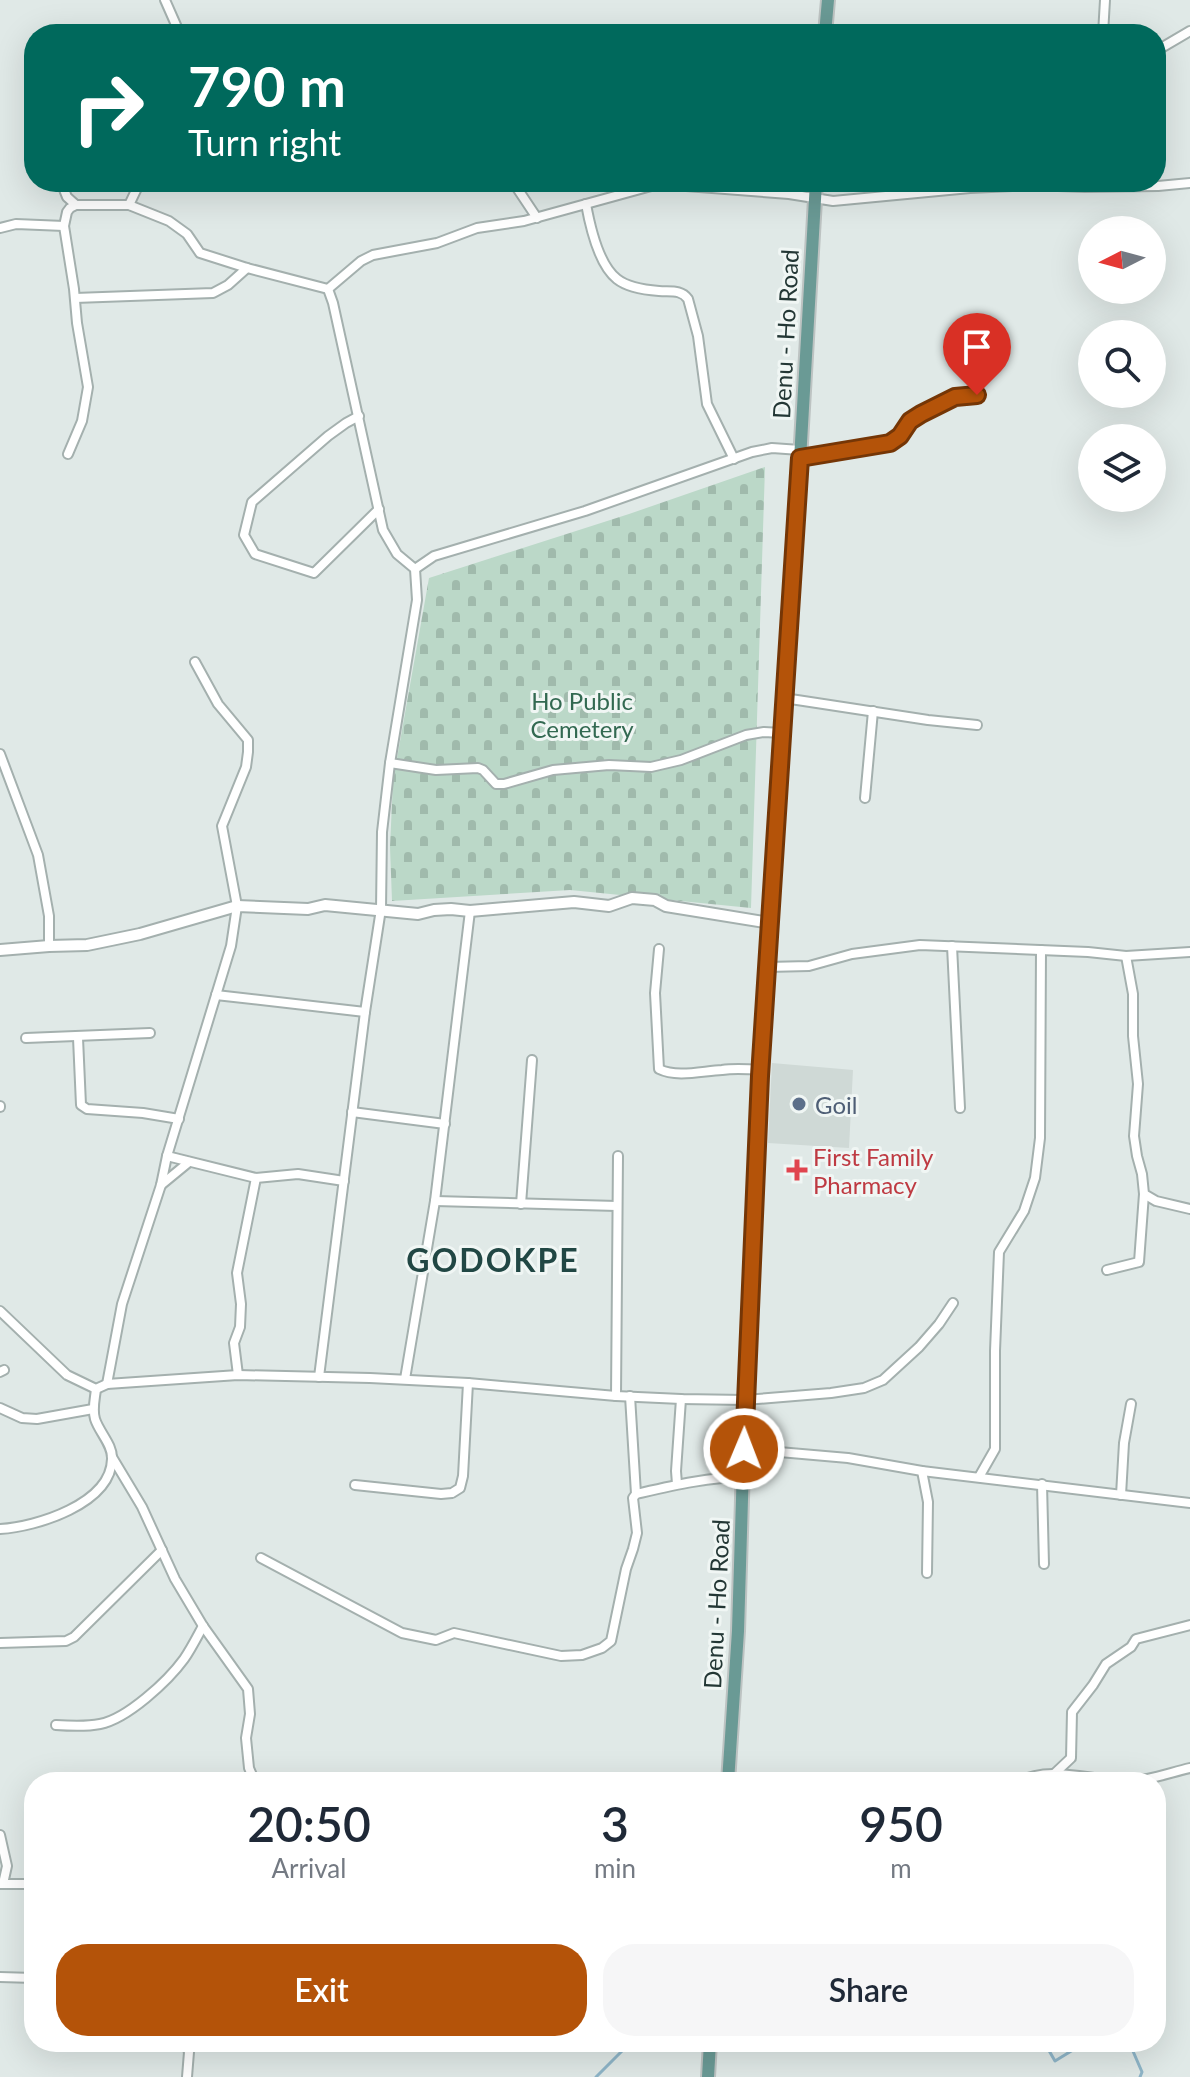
<!DOCTYPE html>
<html lang="en">
<head>
<meta charset="utf-8">
<style>
  :root { --surface:#fff; --page:#f6f6f7; --text:#1f2937; --muted:#747a83; --accent:#b45309 }
  body { margin:0; font-family:Lato,sans-serif; background:var(--page); color:var(--text); height:100vh; display:flex; flex-direction:column; font-size:30px; white-space:nowrap }
  * { box-sizing:border-box; margin:0 }
  p { font-size:26px; color:var(--muted) }
  .icon { flex:none; width:44px; height:44px; fill:none; stroke:currentColor; stroke-width:2; stroke-linecap:round; stroke-linejoin:round }
  .map { position:relative; flex:1; overflow:hidden }
  .side { position:absolute; left:24px; top:1772px; width:1142px; height:280px; display:flex; flex-direction:column; background:var(--surface); border-radius:32px; box-shadow:0 8px 32px #0002 }
  .side>* { flex:none }
  .guide { position:absolute; left:24px; top:24px; width:1142px; height:168px; border-radius:32px; box-shadow:0 8px 32px #0002; background:#00695c; color:#fff; overflow:hidden }
  .needle { width:52px; rotate:264deg }
  .tools { position:absolute; left:1078px; top:216px; display:grid; gap:16px }
  .tools a { display:grid; place-items:center; width:88px; height:88px; border-radius:50%; background:var(--surface); box-shadow:0 8px 32px #0002; font-size:40px }
  .pin { position:absolute; display:grid; place-items:center; width:68px; height:68px; color:#fff; margin:-82px -34px; border-radius:50% 50% 50% 0; rotate:-45deg; box-shadow:0 0 8px #0007 }
  .pin .icon { rotate:45deg }
  .me { position:absolute; width:88px; margin:-44px; rotate:1deg; stroke-linejoin:round; filter:drop-shadow(0 0 6px #0008) }
  .turn { display:flex; align-items:center; gap:28px; height:168px; padding:0 32px; font-size:36px }
  .turn .icon { width:104px; height:104px; stroke-width:2.5 }
  .turn b { display:block; font-size:56px; line-height:68px }
  .eta { display:flex; justify-content:space-evenly; align-items:center; height:136px; text-align:center }
  .eta b { font-size:48px; font-weight:600; line-height:56px }
  .action { display:flex; gap:16px; margin-top:auto; padding:16px 32px }
  .action a { flex:1; height:92px; border-radius:32px; background:var(--accent); color:#fff; font-size:32px; font-weight:600; line-height:92px; text-align:center }
  .action a+a { background:var(--page); color:var(--text) }
  .map>svg:first-child { display:block }
</style>
</head>
<body>
<div class="map">
<svg width="1190" height="2077" viewBox="0 0 1190 2077">
  <defs>
    <pattern id="cemetery-stones" width="16" height="16" patternUnits="userSpaceOnUse" patternTransform="scale(2)"><rect width="16" height="16" fill="#bbd8c8"/><path d="M2 7V4a2 2 0 0 1 4 0v3zM10 15v-3a2 2 0 0 1 4 0v3z" fill="#a0baac"/></pattern>
  </defs>
  <rect width="100%" height="100%" fill="#e0e9e7"/>
  <polygon fill="#cfd9d6" points="772,1063 853,1070 849,1148 768,1143"/>
  <polygon fill="url(#cemetery-stones)" points="765,467 751,908 570,890 392,901 390,847 393,781 429,578 629,514"/>
  <g fill="none" stroke-linecap="round" stroke-linejoin="round">
    <g stroke="#8eb5c8" stroke-width="3">
      <polyline points="1044,2042 1055,2061 1086,2042"/>
      <polyline points="1129,2042 1142,2072 1140,2077"/>
      <polyline points="596,2077 631,2042"/>
    </g>
    <g stroke="#a4b0ae" stroke-width="12">
      <g id="minor">
        <polyline points="165,0 180,34"/>
        <polyline points="1103,34 1105,0"/>
        <polyline points="1156,51 1190,31"/>
        <polyline points="61,182 67,197 76,205 129,205 169,221 187,234 200,253 247,268 328,289"/>
        <polyline points="513,182 537,218"/>
        <path d="M586,204C590,226 599,265 617,279C627,287 646,290 659,291C670,292 681,289 688,299L698,336L707,404L734,459"/>
        <polyline points="129,205 140,182"/>
        <polyline points="0,228 16,224 64,226"/>
        <polyline points="328,289 361,261 373,255 437,243 477,228 524,221 655,185 673,185 789,194 833,201 970,188 1031,185 1085,187 1158,186 1190,183"/>
        <polyline points="75,298 213,293 228,285 247,268"/>
        <polyline points="359,416 346,423 328,436 252,502 244,535 255,554 314,573 379,509"/>
        <polyline points="68,454 82,421 88,387 77,323 74,289 64,226 67,212 70,208 76,205"/>
        <polyline points="800,458 890,443 900,436 910,421 921,414 955,397 977,395"/>
        <polyline points="415,569 434,556 585,511 752,452 772,448 800,450"/>
        <polyline points="784,698 928,720 977,725"/>
        <polyline points="0,754 38,855 49,916 49,946"/>
        <polyline points="390,763 436,770 478,768 483,770 496,784 504,784 553,770 609,765 651,767 681,760 746,735 764,732 782,733"/>
        <polyline points="865,798 873,711"/>
        <polyline points="952,946 960,1108"/>
        <path d="M659,949L655,993L659,1069C677,1078 702,1071 722,1070C735,1068 748,1069 761,1070"/>
        <polyline points="1126,956 1133,994 1133,1036 1138,1084 1134,1136 1137,1156 1142,1174 1144,1194 1156,1201 1190,1209"/>
        <polyline points="767,967 809,966 852,954 920,945 1088,952 1126,956 1190,952"/>
        <polyline points="216,995 365,1012"/>
        <polyline points="26,1038 150,1033"/>
        <polyline points="78,1038 81,1105 87,1109 143,1113 179,1119"/>
        <polyline points="0,1106 0,1107"/>
        <polyline points="352,1112 445,1124"/>
        <polyline points="167,1156 256,1178"/>
        <polyline points="161,1185 189,1162"/>
        <polyline points="435,1201 617,1206"/>
        <polyline points="521,1204 532,1060"/>
        <polyline points="1107,1270 1139,1262 1144,1194"/>
        <polyline points="0,1311 67,1375 96,1389 107,1384 238,1375 370,1378 468,1383 616,1396 681,1399 745,1400 831,1393 864,1388 883,1380 919,1347 939,1324 953,1303"/>
        <polyline points="0,1372 4,1370"/>
        <polyline points="238,1375 234,1343 240,1327 241,1304 237,1273 256,1178 298,1174 344,1181"/>
        <polyline points="319,1377 365,1012 381,909 382,832 390,763 417,600 415,569 397,554 383,530 333,303 328,289"/>
        <polyline points="405,1379 435,1201 470,911"/>
        <polyline points="107,1384 122,1304 161,1185 167,1156 231,946 237,906 222,826 246,767 248,752 248,740 218,704 195,662"/>
        <polyline points="616,1396 618,1156"/>
        <polyline points="630,1396 636,1494"/>
        <polyline points="0,1408 22,1418 37,1419 93,1409"/>
        <polyline points="744,1449 848,1458 922,1471 1190,1503"/>
        <polyline points="112,1457 142,1507 175,1579 203,1626 248,1689 250,1714 246,1738 249,1768 255,1782"/>
        <polyline points="922,1471 928,1502 927,1573"/>
        <polyline points="979,1477 995,1449 995,1351 999,1252 1024,1211 1035,1178 1040,1138 1041,950"/>
        <polyline points="677,1484 676,1471 681,1399"/>
        <polyline points="1042,1484 1044,1564"/>
        <polyline points="355,1485 441,1494 452,1493 460,1488 463,1476 468,1383"/>
        <polyline points="1121,1495 1124,1443 1131,1404"/>
        <path d="M0,1529C36,1527 111,1504 112,1459C113,1445 99,1432 95,1419C92,1409 95,1399 96,1389"/>
        <path d="M261,1558L402,1633L436,1640L454,1633L561,1656L582,1655L602,1648L611,1641L626,1569L633,1549L637,1533L633,1498L636,1494C671,1486 708,1477 744,1477"/>
        <polyline points="0,1643 66,1641 74,1637 162,1550"/>
        <path d="M56,1725C70,1726 85,1727 100,1724C127,1719 168,1681 184,1659C191,1649 197,1637 203,1626"/>
        <polyline points="1053,1775 1071,1758 1072,1712 1093,1685 1106,1664 1131,1647 1136,1639 1190,1625"/>
        <path d="M1018,1782C1050,1765 1088,1780 1122,1781C1146,1782 1168,1773 1190,1768"/>
        <polyline points="0,1835 7,1866 3,1884"/>
        <polyline points="1,1884 34,1884"/>
        <polyline points="0,1977 34,1978"/>
        <polyline points="185,2042 189,2052 187,2077"/>
      </g>
    </g>
    <g stroke="#a4b0ae" stroke-width="14">
      <polyline id="tertiary" points="0,950 49,946 87,945 140,934 237,906 308,909 325,905 418,914 434,910 451,909 470,911 574,902 609,906 632,898 655,900 666,906 770,923"/>
    </g>
    <g stroke="#bdc3c2" stroke-width="16">
      <g id="primary">
        <polyline points="825,34 828,0"/>
        <polyline points="728,1782 738,1631 745,1400 760,1076 792,599 816,182"/>
        <polyline points="708,2077 710,2042"/>
      </g>
    </g>
    <use href="#minor" stroke="#fff" stroke-width="8"/>
    <use href="#tertiary" stroke="#fff" stroke-width="10"/>
    <use href="#primary" stroke="#6a9a95" stroke-width="12"/>
  </g>
  <g fill="none" stroke-linecap="round" stroke-linejoin="round">
    <g stroke="#753606" stroke-width="20">
      <polyline id="route" points="744,1449 760,1076 800,458 890,443 900,436 910,421 921,414 955,397 977,395"/>
    </g>
    <use href="#route" stroke="#b45309" stroke-width="14"/>
  </g>
  <circle fill="#5c6f8a" stroke="#f0f6f4" stroke-width="3" cx="799" cy="1104" r="8"/>
  <path fill="#e0444e" stroke="#f0f6f4" stroke-width="3" d="M793 1158h8v8h8v8h-8v8h-8v-8h-8v-8h8z"/>
  <g text-anchor="middle" dominant-baseline="central" stroke-width="6" stroke-linejoin="round" paint-order="stroke">
    <g font-size="24" fill="#233735" stroke="#f0f6f4">
      <text transform="translate(785 334) rotate(-87)">Denu - Ho Road</text>
      <text transform="translate(716 1604) rotate(-87)">Denu - Ho Road</text>
    </g>
    <g font-size="24" fill="#326951" stroke="#f0f6f4">
      <text x="582" y="700">Ho Public<tspan x="582" dy="28">Cemetery</tspan></text>
    </g>
    <g font-size="24" fill="#4e5e75" stroke="#f0f6f4" text-anchor="start">
      <text x="815" y="1104">Goil</text>
    </g>
    <g font-size="24" fill="#be3a42" stroke="#f0f6f4" text-anchor="start">
      <text x="813" y="1156">First Family<tspan x="813" dy="28">Pharmacy</tspan></text>
    </g>
    <g font-size="32" font-weight="bold" letter-spacing="2" fill="#214744" stroke="#f0f6f4">
      <text x="493" y="1259">GODOKPE</text>
    </g>
  </g>
</svg>
<div class="tools">
<a><svg class="needle" viewBox="-14 -14 28 28"><path d="M0-13l5 13h-10z" fill="#e53935"/><path d="M0 13l5-13h-10z" fill="#747a83"/></svg></a>
<a><svg class="icon" aria-label="search" viewBox="0 0 24 24"><circle cx="10" cy="10" r="6"/><path d="M15 15l6 6"/></svg></a>
<a><svg class="icon" aria-label="layers" viewBox="0 0 24 24"><path d="M12 4l9 5-9 5-9-5zM3 14l9 5 9-5"/></svg></a>
</div>
<div class="pin" style="left:977px;top:395px;background:#d93025"><svg class="icon" aria-label="arrive" viewBox="0 0 24 24"><path d="M6 21V4h12l-3 4 3 4H6"/></svg></div>
<svg class="me" style="left:744px;top:1449px" viewBox="-20 -20 40 40"><circle r="17" fill="#b45309" stroke="#fff" stroke-width="3"/><path d="M0-11L8 9 0 5-8 9z" fill="#fff"/></svg>
<div class="guide">
<div class="turn"><svg class="icon" aria-label="right" viewBox="0 0 24 24"><path d="M7 20v-9h11M14 6l5 5-5 5"/></svg><div><b>790 m</b>Turn right</div></div>
</div>
<section class="side">
<div class="eta">
<div><b>20:50</b><p>Arrival</p></div>
<div><b>3</b><p>min</p></div>
<div><b>950</b><p>m</p></div>
</div>
<div class="action"><a>Exit</a><a>Share</a></div>
</section>
</div>
</body>
</html>
